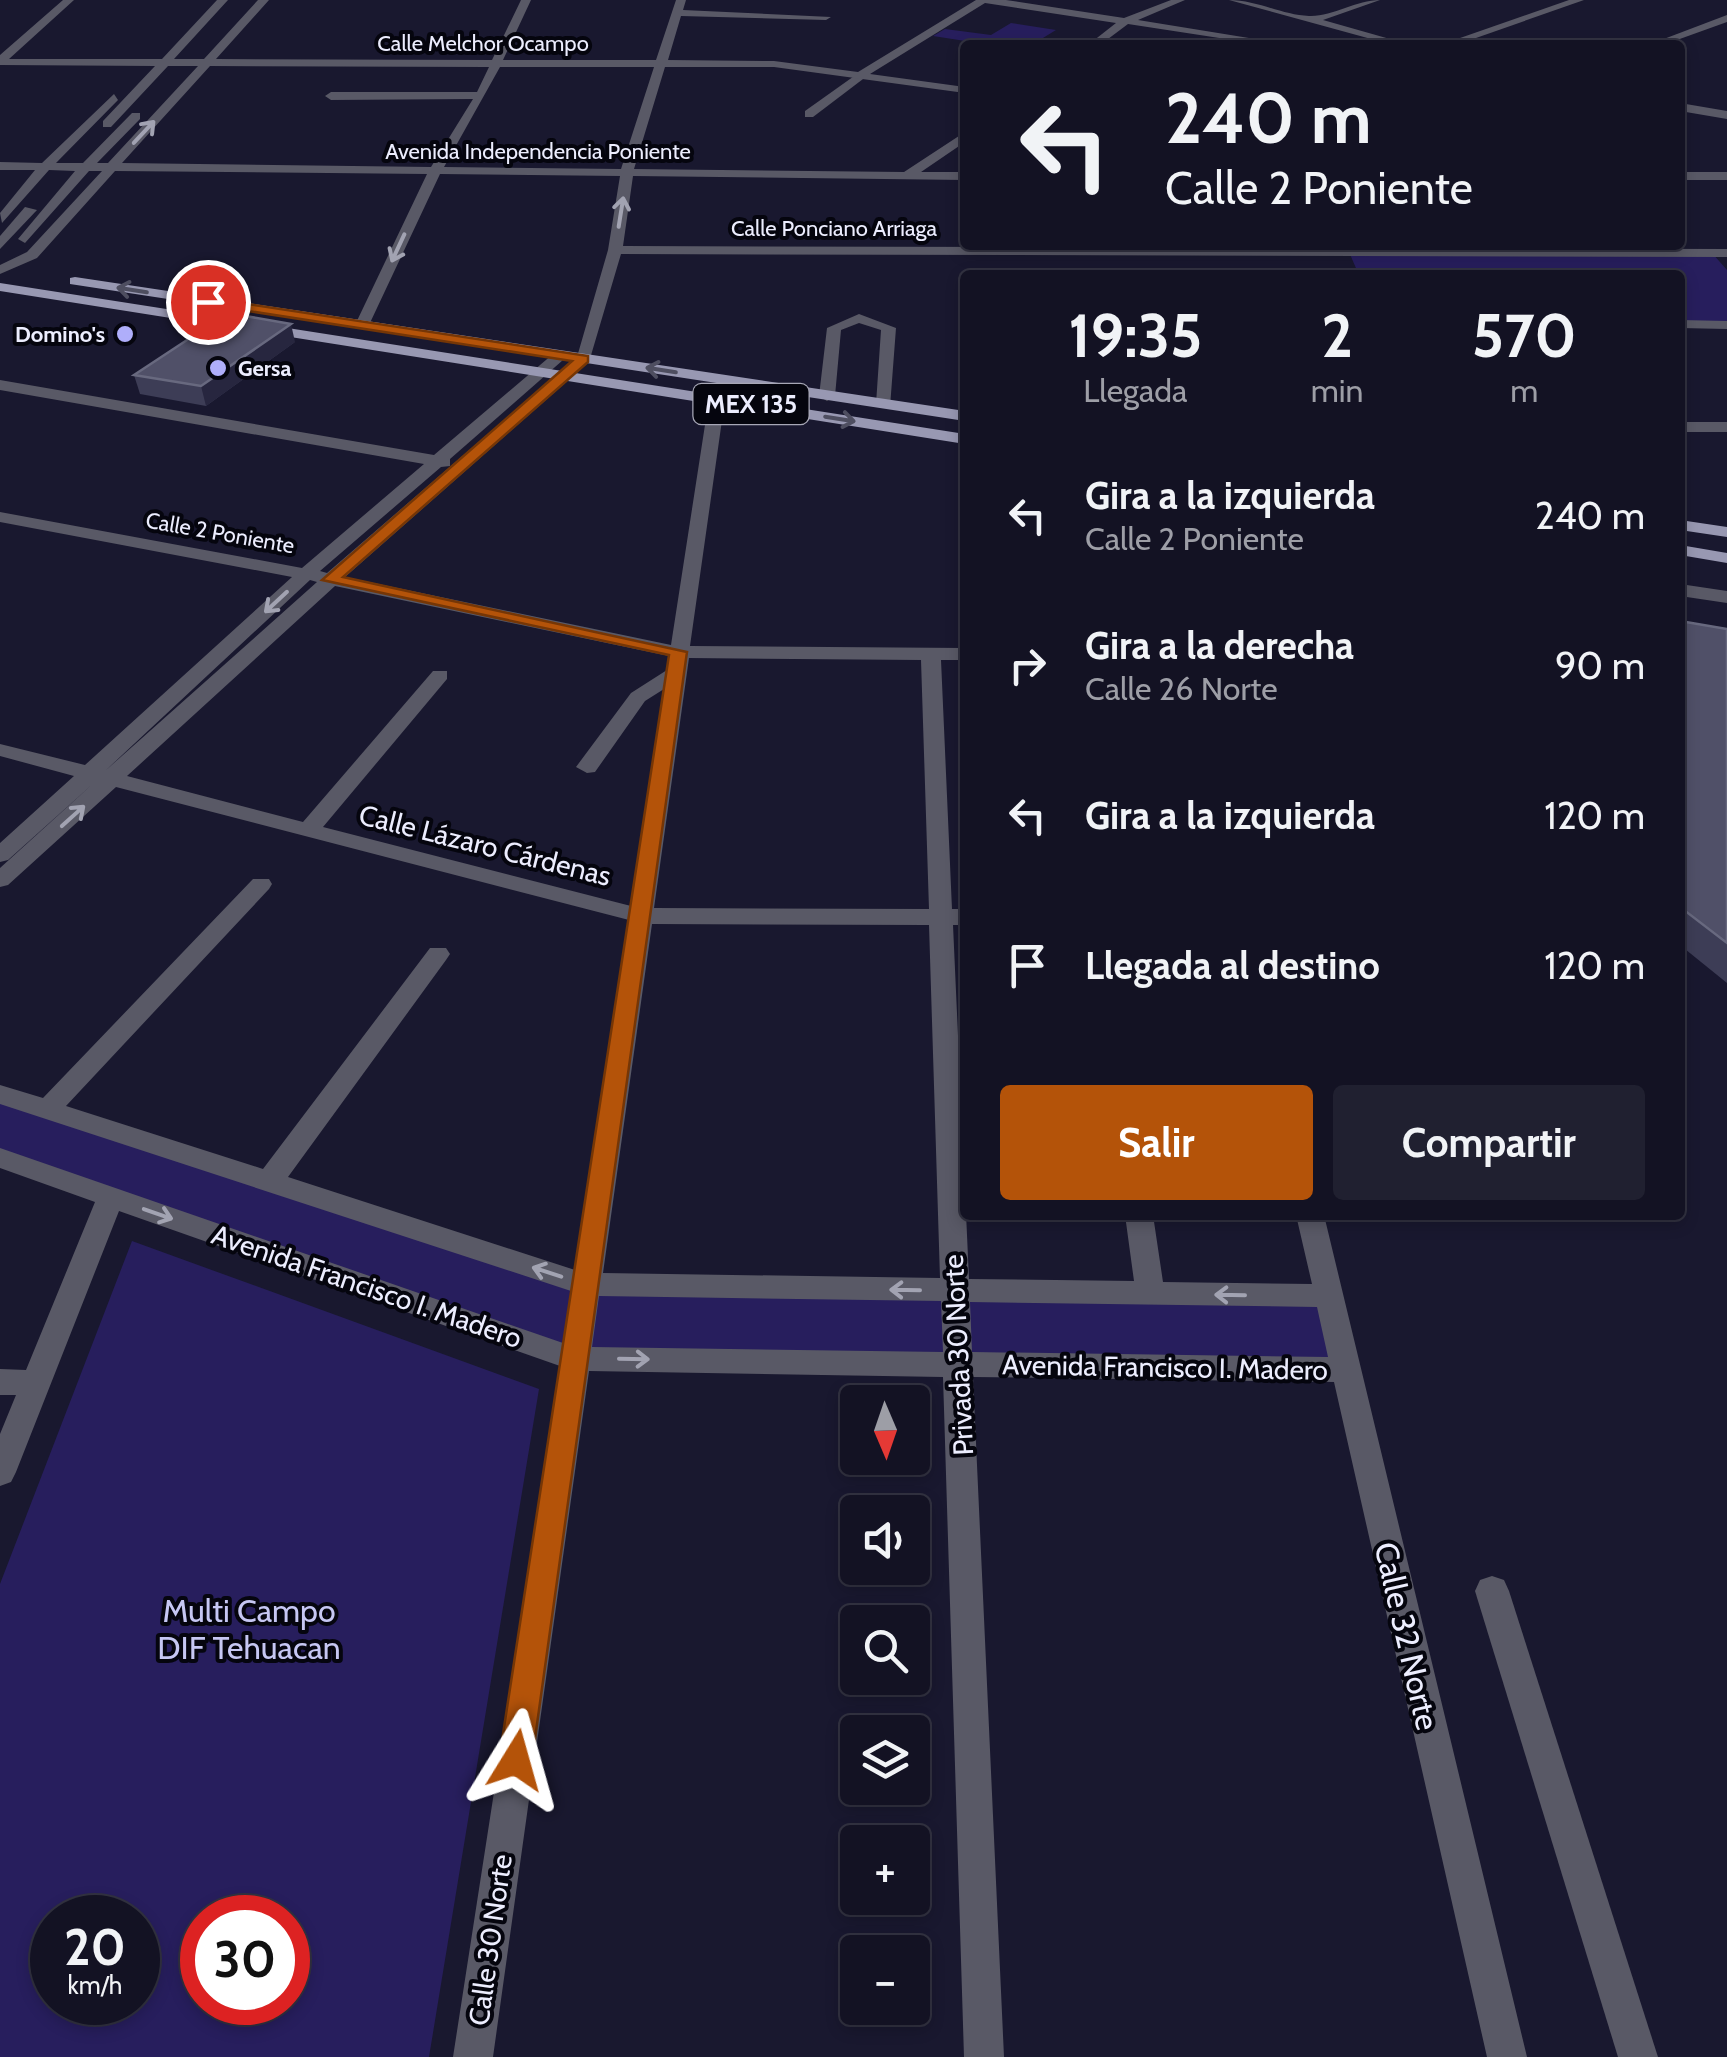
<!DOCTYPE html>
<html lang="es">
<head>
<meta charset="utf-8">
<style>
  :root { --surface:#131223; --page:#202030; --text:#f1f3f6; --muted:#9d9ea6; --line:#323241; --accent:#b45309 }
  body { margin:0; font-family:Cabin,sans-serif; background:var(--page); color:var(--text); height:100vh; display:flex; flex-direction:column; font-size:38px; white-space:nowrap }
  * { box-sizing:border-box; margin:0 }
  p { font-size:32px; color:var(--muted) }
  .icon { flex:none; width:55px; height:55px; fill:none; stroke:currentColor; stroke-width:2; stroke-linecap:round; stroke-linejoin:round }
  .map { position:relative; flex:1; overflow:hidden }
  .sheet { position:absolute; left:960px; top:270px; width:725px; height:950px; display:flex; flex-direction:column; background:var(--surface); border-radius:10px; box-shadow:0 5px 15px #0003,0 0 0 2px var(--line) }
  .sheet>* { flex:none }
  .hud { position:absolute; left:960px; top:40px; width:725px; height:210px; border-radius:10px; box-shadow:0 5px 15px #0003,0 0 0 2px var(--line); background:#131223; color:var(--text); overflow:hidden }
  .needle { width:65px; rotate:178deg }
  .buttons { position:absolute; left:840px; top:1385px; display:grid; gap:20px }
  .buttons a { display:grid; place-items:center; width:90px; height:90px; border-radius:10px; background:var(--surface); box-shadow:0 5px 15px #0003,0 0 0 2px var(--line); font-size:50px }
  .speed { position:absolute; left:30px; top:1895px; display:flex; gap:20px; font-size:50px; font-weight:700; text-align:center }
  .speed>* { display:grid; place-content:center; width:130px; height:130px; border-radius:50%; background:var(--surface); box-shadow:0 5px 15px #0003,0 0 0 2px var(--line); line-height:1 }
  .speed small { font-size:25px; font-weight:400 }
  .speed .limit { border:15px solid #d22; background:#fff; color:#111 }
  .pin { position:absolute; display:grid; place-items:center; width:85px; height:85px; color:#fff; margin:-42px; border:5px solid #fff; border-radius:50%; box-shadow:0 2px 10px #0007 }
  .me { position:absolute; width:110px; margin:-55px; rotate:8deg; stroke-linejoin:round; filter:drop-shadow(0 0 8px #0008) }
  .turn { display:flex; align-items:center; gap:35px; height:210px; padding:0 40px; font-size:45px }
  .turn .icon { width:130px; height:130px; stroke-width:2.5 }
  .turn b { display:block; font-size:70px; line-height:85px }
  .eta { display:flex; justify-content:space-evenly; align-items:center; height:170px; text-align:center }
  .eta b { font-size:60px; font-weight:700; line-height:70px }
  .button { display:flex; gap:20px; margin-top:auto; padding:20px 40px }
  .button a { flex:1; height:115px; border-radius:10px; background:var(--accent); color:#fff; font-size:40px; font-weight:700; line-height:115px; text-align:center }
  .button a+a { background:var(--page); color:var(--text) }
  ul { padding:0; list-style:none }
  li { display:flex; align-items:center; gap:30px; height:150px; padding:0 40px }
  li div { flex:1 }
  li b { display:block; font-size:38px }
  li em { font-style:normal }
  .map>svg:first-child { display:block }
</style>
</head>
<body>
<div class="map">
<svg width="1727" height="2057" viewBox="0 0 1727 2057">
  <rect width="100%" height="100%" fill="#19182f"/>
  <g fill="#271e5d" fill-rule="evenodd">
    <polygon points="1011,23 1056,30 1038,41 1057,45 991,45 933,36 945,29 991,35"/>
    <polygon points="1349,252 1712,253 1727,270 1727,325 1680,324 1680,275 1359,275"/>
    <polygon points="0,1100 584,1284 1327,1296 1344,1370 574,1359 0,1152"/>
    <path d="M132,1241L539,1389L429,2057H0V1584ZM52,1918H138V2002H52ZM202,1918H288V2002H202Z"/>
  </g>
  <g fill="none" stroke-linecap="round" stroke-linejoin="round">
    <g fill="#595966" fill-rule="evenodd">
      <polygon points="857,74 867,76 813,117 805,117 805,111"/>
      <polygon points="859,314 896,328 890,407 876,404 881,330 859,323 841,330 835,396 827,401 819,396 827,328"/>
      <polygon points="1680,584 1727,591 1727,603 1680,596"/>
      <polygon points="1492,1576 1504,1580 1509,1591 1658,2057 1618,2057 1475,1591 1480,1580"/>
    </g>
    <g fill="#595966" fill-rule="evenodd">
      <path d="M63,0H74L9,59H162L217,0H228L174,59H204L258,0H269L216,59L492,60L521,0H531L503,60H656L676,0H686L683,10L831,17L826,20L681,16L668,60L774,61L858,72L976,0H1006L1124,18L1171,0H1185L1138,20L1292,45H1265L1128,24L1100,45H1088L1116,23L985,3L870,74L965,87V93L774,67H665L634,169L904,172L965,132V142L921,172H965V180L633,176L623,246L1727,249V257L621,254L589,362L345,577L671,645L709,399L717,394L725,399L690,646L965,648V660H941L952,909H965V925H953L969,1279L1134,1281L1125,1215H1153L1163,1282L1312,1284L1296,1215H1324L1527,2057H1487L1334,1382L973,1377L1004,2057H964L943,1377L589,1371L493,2057H453L560,1366L119,1211L16,1472L11,1482L0,1486V1434L16,1395H0V1369L26,1370L95,1202L0,1168V1148L563,1343L571,1291L0,1104V1085L43,1098L253,879H269L272,884L269,889L66,1106L263,1169L430,948H446L450,954L446,960L288,1177L575,1270L629,920L116,787L8,885L0,887V868L96,781L8,860L0,862V843L74,776L0,756V744L85,765L292,577L0,522V512L302,568L424,464L0,390V380L434,455L553,354H563V360L450,459V466L441,467L320,571L327,573L577,357L608,250L620,176L440,174L369,325L362,329L355,325L427,174L115,171L37,258L0,274V265L27,252L102,171H89L25,243L18,239L75,171L49,170L2,223L0,213L35,170H0V162L42,163L114,94L118,100L56,163H83L132,113H140V119L97,163H108L198,66H168L111,127H103V121L155,66L0,65V55ZM210,66L489,67L477,92H331L325,96L331,100L473,99L431,167L122,163ZM500,67H654L621,169L444,167ZM310,580L317,582L105,771ZM335,586L669,656L667,670L631,693L576,767L587,773L595,772L645,701L664,689L631,906L323,827L447,679V671H433L303,822L127,776ZM689,658L921,660L929,909L654,908ZM652,924L929,925L940,1278L603,1273ZM599,1296L941,1301L943,1352L592,1347ZM970,1302L1317,1307L1328,1357L972,1352Z"/>
      <path d="M1229,0C1257,0 1282,15 1309,16C1332,17 1356,0 1380,0L1323,20L1411,45H1393Z"/>
      <polygon points="1569,0 1584,0 1456,45 1440,45"/>
      <polygon points="1727,15 1727,22 1663,45 1648,45"/>
      <polygon points="1680,103 1727,111 1727,119 1680,111"/>
      <rect x="1680" y="172" width="47" height="8"/>
      <polygon points="25,207 37,210 0,249 0,236"/>
      <polygon points="1680,320 1727,321 1727,329 1680,328"/>
      <rect x="1680" y="422" width="47" height="10"/>
    </g>
    <g fill="#9898b2" fill-rule="evenodd">
      <polygon points="75,277 965,411 965,421 70,284 70,278"/>
      <polygon points="0,283 965,434 965,444 0,291"/>
      <polygon points="1680,520 1727,527 1727,537 1680,530"/>
      <polygon points="1680,545 1727,553 1727,563 1680,555"/>
    </g>
  </g>
  <g fill="#3d3d56">
    <polygon points="295,342 206,406 140,394 134,375"/>
    <polygon points="1680,621 1727,629 1727,983 1680,945"/>
  </g>
  <polygon fill="#27263f" points="291,324 295,342 206,406 201,386"/>
  <g fill="#505068" stroke="#68697f" stroke-width="2.5">
    <polygon points="228,313 291,324 201,386 134,375"/>
    <polygon points="1680,621 1727,629 1727,943 1680,907"/>
  </g>
  <defs><path id="oneway-shaft" d="M-6 0H5M1.5-3L5.5 0L1.5 3" fill="none" stroke-width="1.6" stroke-linecap="round" stroke-linejoin="round" transform="scale(2.5)"/></defs>
  <g stroke="#a2a3b2">
    <use href="#oneway-shaft" transform="translate(144 132) rotate(-47)"/>
    <use href="#oneway-shaft" transform="translate(621 212) rotate(-81)"/>
    <use href="#oneway-shaft" transform="translate(398 248) rotate(115)"/>
    <use href="#oneway-shaft" transform="translate(276 602) rotate(137)"/>
    <use href="#oneway-shaft" transform="translate(73 816) rotate(-42)"/>
    <use href="#oneway-shaft" transform="translate(158 1214) rotate(19)"/>
    <use href="#oneway-shaft" transform="translate(547 1272) rotate(-162)"/>
    <use href="#oneway-shaft" transform="translate(905 1290) rotate(-179)"/>
    <use href="#oneway-shaft" transform="translate(1230 1295) rotate(-179)"/>
    <use href="#oneway-shaft" transform="translate(634 1359) rotate(1)"/>
  </g>
  <g stroke="#4e4e60">
    <use href="#oneway-shaft" transform="translate(132 290) rotate(-171)"/>
    <use href="#oneway-shaft" transform="translate(661 370) rotate(-171)"/>
    <use href="#oneway-shaft" transform="translate(840 419) rotate(9)"/>
  </g>
  <polygon fill="#b45309" stroke="#753606" stroke-width="2.5" points="208,298 588,356 588,362 343,577 687,652 532,1760 527,1771 516,1775 504,1771 499,1760 669,655 322,580 572,361 203,304"/>
  <g fill="#afaefa" stroke="#05050e" stroke-width="4">
    <circle cx="125" cy="334" r="10"/>
    <circle cx="218" cy="368" r="10"/>
  </g>
  <g text-anchor="middle" dominant-baseline="central" stroke-width="8" stroke-linejoin="round" paint-order="stroke">
    <g font-size="22" fill="#ecedfe" stroke="#05050e">
      <text x="483" y="43">Calle Melchor Ocampo</text>
      <text x="538" y="151">Avenida Independencia Poniente</text>
      <text x="834" y="228">Calle Ponciano Arriaga</text>
      <text transform="translate(220 533) rotate(10)">Calle 2 Poniente</text>
    </g>
    <g font-size="22" font-weight="bold" fill="#ecedfe" stroke="#05050e" text-anchor="end">
      <text x="105" y="334">Domino's</text>
      <text x="238" y="368" text-anchor="start">Gersa</text>
    </g>
    <rect fill="#05050e" stroke="#a7a7b6" stroke-width="2.5" x="693.5" y="384" width="115" height="40" rx="8"/>
    <g font-size="25" font-weight="bold" fill="#ecedfe">
      <text x="751" y="404">MEX 135</text>
    </g>
    <g font-size="28" fill="#ecedfe" stroke="#05050e">
      <text transform="translate(485 845) rotate(14)">Calle Lázaro Cárdenas</text>
      <text transform="translate(367 1286) rotate(19)">Avenida Francisco I. Madero</text>
      <text transform="translate(958 1355) rotate(-93)">Privada 30 Norte</text>
      <text transform="translate(1165 1367) rotate(1)">Avenida Francisco I. Madero</text>
      <text transform="translate(490 1940) rotate(-82)">Calle 30 Norte</text>
    </g>
    <g font-size="32" fill="#c6c7f3" stroke="#05050e">
      <text x="249" y="1610">Multi Campo<tspan x="249" dy="37">DIF Tehuacan</tspan></text>
    </g>
    <g font-size="32" fill="#ecedfe" stroke="#05050e">
      <text transform="translate(1407 1636) rotate(77)">Calle 32 Norte</text>
    </g>
  </g>
</svg>
<div class="buttons">
<a><svg class="needle" viewBox="-14 -14 28 28"><path d="M0-13l5 13h-10z" fill="#e53935"/><path d="M0 13l5-13h-10z" fill="#9d9ea6"/></svg></a>
<a><svg class="icon" aria-label="sound" viewBox="0 0 24 24"><path d="M4 9h4l5-4v14l-5-4H4zM17 9q2 3 0 6"/></svg></a>
<a><svg class="icon" aria-label="search" viewBox="0 0 24 24"><circle cx="10" cy="10" r="6"/><path d="M15 15l6 6"/></svg></a>
<a><svg class="icon" aria-label="layers" viewBox="0 0 24 24"><path d="M12 4l9 5-9 5-9-5zM3 14l9 5 9-5"/></svg></a>
<a>+</a>
<a>−</a>
</div>
<div class="speed"><div>20<small>km/h</small></div><div class="limit">30</div></div>
<div class="pin" style="left:208px;top:302px;background:#d93025"><svg class="icon" aria-label="arrive" viewBox="0 0 24 24"><path d="M6 21V4h12l-3 4 3 4H6"/></svg></div>
<svg class="me" style="left:516px;top:1760px" viewBox="-20 -20 40 40"><path d="M0-17L14 15 0 8-14 15z" fill="#b45309" stroke="#fff" stroke-width="4"/></svg>
<div class="hud">
<div class="turn"><svg class="icon" aria-label="left" viewBox="0 0 24 24"><path d="M17 20v-9H6M10 6l-5 5 5 5"/></svg><div><b>240 m</b>Calle 2 Poniente</div></div>
</div>
<section class="sheet">
<div class="eta">
<div><b>19:35</b><p>Llegada</p></div>
<div><b>2</b><p>min</p></div>
<div><b>570</b><p>m</p></div>
</div>
<ul>
<li><svg class="icon" aria-label="left" viewBox="0 0 24 24"><path d="M17 20v-9H6M10 6l-5 5 5 5"/></svg><div><b>Gira a la izquierda</b><p>Calle 2 Poniente</p></div><em>240 m</em></li>
<li><svg class="icon" aria-label="right" viewBox="0 0 24 24"><path d="M7 20v-9h11M14 6l5 5-5 5"/></svg><div><b>Gira a la derecha</b><p>Calle 26 Norte</p></div><em>90 m</em></li>
<li><svg class="icon" aria-label="left" viewBox="0 0 24 24"><path d="M17 20v-9H6M10 6l-5 5 5 5"/></svg><div><b>Gira a la izquierda</b></div><em>120 m</em></li>
<li><svg class="icon" aria-label="arrive" viewBox="0 0 24 24"><path d="M6 21V4h12l-3 4 3 4H6"/></svg><div><b>Llegada al destino</b></div><em>120 m</em></li>
</ul>
<div class="button"><a>Salir</a><a>Compartir</a></div>
</section>
</div>
</body>
</html>
